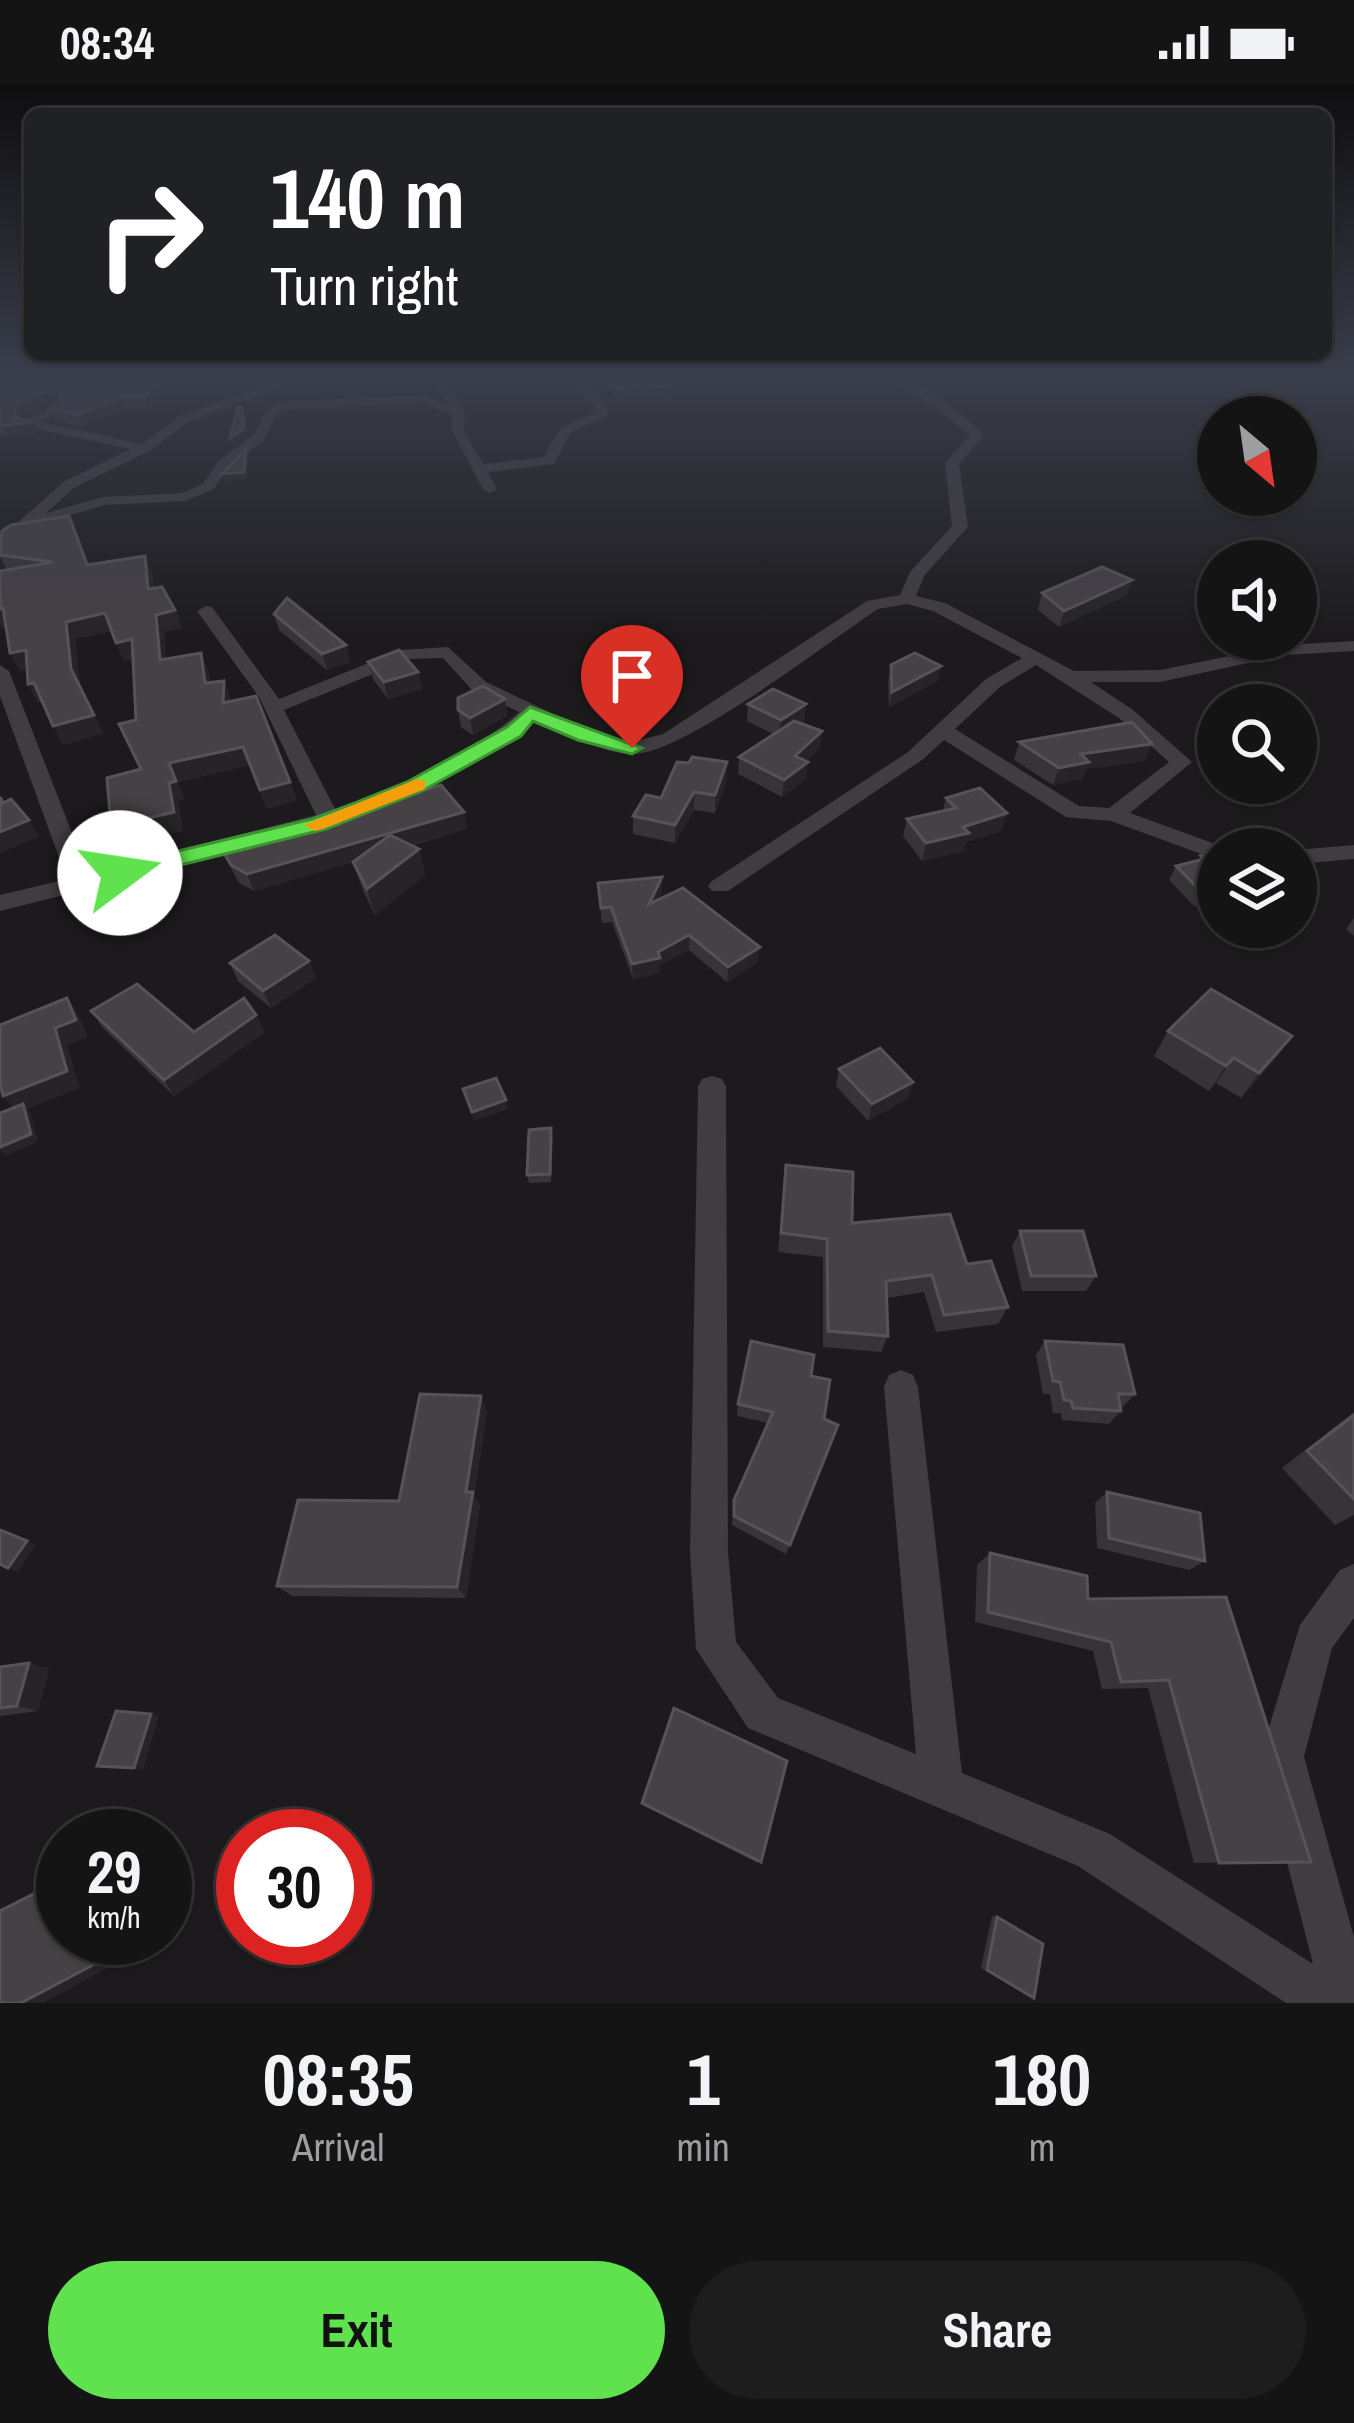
<!DOCTYPE html>
<html lang="en">
<head>
<meta charset="utf-8">
<style>
  :root { --surface:#151415; --page:#1e1d1e; --text:#f1f3f6; --muted:#9d9ea0; --line:#343334; --accent:#5fe24d }
  body { margin:0; font-family:"Archivo Narrow",sans-serif; background:var(--page); color:var(--text); height:100vh; display:flex; flex-direction:column; font-size:45px; white-space:nowrap }
  * { box-sizing:border-box; margin:0 }
  p { font-size:39px; color:var(--muted) }
  .icon { flex:none; width:66px; height:66px; fill:none; stroke:currentColor; stroke-width:2; stroke-linecap:round; stroke-linejoin:round }
  .map { position:relative; height:1919px; overflow:hidden }
  .details { display:flex; flex-direction:column; background:var(--surface); flex:1 }
  .details>* { flex:none }
  .banner { position:absolute; left:24px; top:24px; width:1308px; height:252px; border-radius:18px; box-shadow:0 3px 9px #0004,0 0 0 3px var(--line); background:#202124; color:#fff; overflow:hidden }
  .needle { width:78px; rotate:151deg }
  .tools { position:absolute; left:1197px; top:312px; display:grid; gap:24px }
  .tools a { display:grid; place-items:center; width:120px; height:120px; border-radius:50%; background:var(--surface); box-shadow:0 3px 9px #0004,0 0 0 3px var(--line); font-size:60px }
  .speed { position:absolute; left:36px; top:1725px; display:flex; gap:24px; font-size:60px; font-weight:700; text-align:center }
  .speed>* { display:grid; place-content:center; width:156px; height:156px; border-radius:50%; background:var(--surface); box-shadow:0 3px 9px #0004,0 0 0 3px var(--line); line-height:1 }
  .speed small { font-size:30px; font-weight:400 }
  .speed .limit { border:18px solid #d22; background:#fff; color:#111 }
  .pin { position:absolute; display:grid; place-items:center; width:102px; height:102px; color:#fff; margin:-123px -51px; border-radius:50% 50% 50% 0; rotate:-45deg; box-shadow:0 0 12px #0007 }
  .pin .icon { rotate:45deg }
  .me { position:absolute; width:132px; margin:-66px; rotate:76deg; stroke-linejoin:round; filter:drop-shadow(0 0 9px #0008) }
  .turn { display:flex; align-items:center; gap:42px; height:252px; padding:0 48px; font-size:54px }
  .turn .icon { width:156px; height:156px; stroke-width:2.5 }
  .turn b { display:block; font-size:84px; line-height:102px }
  .eta { display:flex; justify-content:space-evenly; align-items:center; height:204px; text-align:center }
  .eta b { font-size:72px; font-weight:800; line-height:84px }
  .button { display:flex; gap:24px; margin-top:auto; padding:24px 48px }
  .button a { flex:1; height:138px; border-radius:72px; background:var(--accent); color:#111; font-size:48px; font-weight:800; line-height:138px; text-align:center }
  .button a+a { background:var(--page); color:var(--text) }
  .status { display:flex; justify-content:space-between; align-items:center; height:84px; padding:0 60px; background:var(--surface); direction:ltr }
  .status svg { height:33px; fill:currentColor }
  .map>svg:first-child { display:block }
</style>
</head>
<body>
<div class="status"><b>08:34</b><svg viewBox="0 0 49 12"><path d="M0 12V9h3v3zM5 12V6h3v6zM10 12V3h3v9zM15 12V0h3v12zM26 1h20v11H26zM47 4h2v5h-2z"/></svg></div>
<div class="map">
<svg width="1354" height="1919" viewBox="0 0 1354 1919">
  <rect width="100%" height="100%" fill="#1c1a1c"/>
  <g fill="none" stroke-linecap="round" stroke-linejoin="round">
    <g fill="#413c41" fill-rule="evenodd">
      <polygon points="310,286 327,286 190,337 149,367 75,403 46,429 103,413 182,409 203,400 219,376 253,352 267,326 280,318 423,311 448,320 427,286 439,286 466,329 463,345 483,380 544,373 560,344 595,329 594,321 561,286 573,286 604,317 608,331 570,349 554,380 488,388 497,405 490,409 483,405 451,345 453,331 422,319 287,325 276,331 263,357 229,382 213,406 184,417 104,421 30,443 0,467 0,454 65,397 131,365 23,342 23,336 59,320 63,327 40,338 142,360 182,331"/>
      <path d="M868,286C908,286 957,324 984,351L959,380L968,443L924,492L916,512L945,519L1074,587L1160,586L1285,561L1354,557V567L1285,571L1160,598H1091L1133,626L1192,678L1130,729L1226,764L1218,765V776L1111,737L1066,733L944,656L922,676L728,807H712L708,802L712,797L908,668L986,595L1022,574L933,527L907,520L878,525C829,557 682,672 631,670C598,668 563,649 534,635L500,662L441,697L327,745L0,827V811L67,795L0,612V581L9,587L88,790L316,731L259,613L197,527L206,522L212,523L279,615L401,566L448,563L486,598L592,648L632,658L663,650L867,517L900,511L910,488L952,442L945,379L970,351L931,320ZM443,574L472,606L519,628C476,667 392,716 335,725L284,626L410,575ZM1036,581L1119,634L1169,678L1109,724L1079,722L955,645L1000,603Z"/>
      <polygon points="1354,761 1354,775 1296,780 1296,766"/>
      <polygon points="712,992 722,995 726,1003 728,1468 736,1558 778,1614 916,1670 884,1303 889,1291 901,1286 913,1291 918,1303 962,1689 1110,1750 1313,1880 1260,1673 1300,1541 1340,1486 1354,1480 1354,1534 1332,1564 1304,1673 1354,1853 1354,1919 1286,1919 1078,1782 748,1644 696,1565 690,1468 698,1003 702,995"/>
    </g>
  </g>
  <g fill="#373437">
    <polygon points="0,286 193,286 148,325 127,324 83,343 54,336 49,325 61,317 60,316 21,332 21,335 38,350 8,354 0,351"/>
    <polygon points="496,286 539,286 541,299 513,303"/>
    <polygon points="599,286 642,286 669,316 620,320"/>
    <polygon points="77,448 89,480 145,472 152,489 154,504 175,526 182,544 164,548 166,575 201,569 208,587 210,599 231,615 290,698 297,716 267,725 250,681 178,698 184,715 178,717 183,747 121,762 111,743 141,685 133,575 124,577 111,547 75,555 80,603 103,649 63,661 42,617 38,618 28,600 27,585 20,587 10,569 6,543 3,544 0,539 0,487 7,486 1,474 0,475 0,466"/>
    <polygon points="1132,496 1126,512 1059,543 1038,526 1042,509"/>
    <polygon points="274,530 351,578 327,586 279,546"/>
    <polygon points="368,578 418,588 422,605 388,615 373,595"/>
    <polygon points="891,581 938,597 889,623 888,597"/>
    <polygon points="505,615 507,632 473,651 461,643 458,626"/>
    <polygon points="748,620 806,620 804,637 801,639 820,664 806,677 806,695 782,713 738,690 739,673 773,650 747,637"/>
    <polygon points="1019,658 1145,677 1086,685 1082,695 1053,701 1014,676"/>
    <polygon points="727,695 715,729 694,726 675,759 633,750 633,732 661,714"/>
    <polygon points="946,714 1001,747 966,758 964,767 922,777 903,752 907,735 943,726"/>
    <polygon points="467,745 411,762 419,765 425,791 375,831 362,804 353,778 254,807 239,799 217,758 256,759"/>
    <polygon points="1218,770 1218,818 1195,823 1169,796 1176,782 1198,776 1201,772"/>
    <polygon points="598,799 662,808 659,815 758,878 727,898 689,866 660,881 660,889 633,895 612,838 602,839"/>
    <polygon points="1354,834 1354,852 1346,845"/>
    <polygon points="309,877 316,894 271,924 238,897 230,879"/>
    <polygon points="91,927 194,948 256,931 265,948 174,1012 103,944"/>
    <polygon points="1168,947 1274,977 1241,1014 1216,999 1209,1007 1154,972"/>
    <polygon points="839,985 913,998 908,1014 868,1037 836,1002"/>
    <polygon points="553,1052 551,1098 529,1099 527,1091"/>
    <polygon points="786,1081 852,1139 967,1180 1008,1223 998,1240 936,1248 924,1208 887,1214 888,1252 881,1268 823,1263 823,1173 778,1168"/>
    <polygon points="1020,1147 1096,1192 1086,1207 1022,1207 1012,1162"/>
    <polygon points="1045,1257 1135,1310 1123,1323 1120,1323 1121,1327 1109,1340 1062,1336 1061,1329 1053,1329 1050,1310 1043,1310 1036,1271"/>
    <polygon points="811,1292 824,1335 838,1341 786,1470 732,1441 734,1416 768,1339 737,1332 738,1320"/>
    <polygon points="481,1312 487,1328 474,1411 480,1421 466,1514 292,1512 277,1502 399,1417"/>
    <polygon points="1354,1328 1354,1431 1335,1441 1282,1384"/>
    <polygon points="1107,1408 1205,1477 1189,1486 1097,1464 1095,1419"/>
    <polygon points="990,1469 1088,1515 1226,1513 1311,1778 1194,1779 1148,1604 1102,1605 1093,1567 975,1538 977,1481"/>
    <polygon points="29,1579 49,1585 38,1627 0,1632 0,1583"/>
    <polygon points="642,1719 761,1778 756,1778 644,1722"/>
    <polygon points="992,1832 997,1833 1034,1914 981,1884"/>
  </g>
  <g fill="#262426">
    <polygon points="176,286 193,286 148,325 144,313"/>
    <polygon points="540,287 541,299 513,303 511,291"/>
    <polygon points="669,302 669,316 620,320 619,306"/>
    <polygon points="56,304 60,316 21,332 20,340 33,338 38,350 8,354 2,342 14,333 16,320"/>
    <polygon points="123,313 127,324 83,343 78,331"/>
    <polygon points="242,323 246,351 232,361 230,354"/>
    <polygon points="246,366 248,374 247,396 224,398 222,390"/>
    <polygon points="145,472 152,489 156,523 148,505"/>
    <polygon points="1132,496 1126,512 1059,543 1064,527"/>
    <polygon points="3,524 13,542 3,544 0,539 0,525"/>
    <polygon points="175,526 182,544 164,548 168,594 160,576 156,531"/>
    <polygon points="105,529 113,547 75,555 80,603 103,649 63,661 53,642 71,585 66,538"/>
    <polygon points="132,555 140,573 124,577 116,559"/>
    <polygon points="346,561 351,578 327,586 322,570"/>
    <polygon points="26,566 35,583 20,587 10,569"/>
    <polygon points="201,569 208,587 212,618 205,599"/>
    <polygon points="941,582 938,597 889,623 892,608"/>
    <polygon points="418,588 422,605 388,615 384,598"/>
    <polygon points="224,597 231,615 230,637 223,619"/>
    <polygon points="34,599 44,617 38,618 28,600"/>
    <polygon points="505,615 507,632 473,651 470,634"/>
    <polygon points="806,620 804,637 779,653 781,636"/>
    <polygon points="822,647 820,664 793,689 808,678 806,695 782,713 784,696 795,672"/>
    <polygon points="1152,660 1145,677 1086,685 1082,695 1053,701 1059,684 1081,670"/>
    <polygon points="243,663 250,681 178,698 184,715 178,717 183,747 121,762 111,743 169,679"/>
    <polygon points="727,678 727,695 715,729 715,711"/>
    <polygon points="290,698 297,716 267,725 260,706"/>
    <polygon points="694,708 694,726 675,759 675,741"/>
    <polygon points="464,728 467,745 254,807 247,790"/>
    <polygon points="1007,729 1001,747 966,758 964,767 922,777 926,759 963,743"/>
    <polygon points="29,736 39,753 0,769 0,748"/>
    <polygon points="419,765 425,791 375,831 367,805"/>
    <polygon points="662,793 662,808 649,835 649,820"/>
    <polygon points="1218,805 1218,818 1195,823 1203,809"/>
    <polygon points="689,851 689,866 660,881 660,889 633,895 632,880"/>
    <polygon points="760,863 758,878 727,898 728,883"/>
    <polygon points="309,877 316,894 271,924 263,907"/>
    <polygon points="67,914 79,932 88,953 67,961 80,1004 27,1025 30,1028 38,1058 5,1072 0,1066 0,1063 18,1029 3,1012 55,944"/>
    <polygon points="256,931 265,948 174,1012 164,996"/>
    <polygon points="1292,952 1274,977 1241,1014 1259,989"/>
    <polygon points="1234,974 1216,999 1209,1007 1226,982"/>
    <polygon points="913,998 908,1014 868,1037 872,1020"/>
    <polygon points="506,1016 508,1025 474,1037 472,1028"/>
    <polygon points="481,1312 487,1328 474,1411 480,1421 466,1514 457,1503 466,1408"/>
    <polygon points="27,1457 36,1461 18,1488 8,1484"/>
    <polygon points="29,1579 49,1585 38,1627 17,1622"/>
    <polygon points="151,1630 159,1632 143,1686 134,1684"/>
    <polygon points="165,1800 170,1851 165,1853"/>
    <polygon points="142,1854 164,1854 43,1919 21,1919"/>
  </g>
  <g fill="#454145" stroke="#575258" stroke-width="3">
    <polygon points="0,286 176,286 144,313 123,313 78,331 49,325 62,317 56,304 16,320 14,333 33,338 2,342 0,341"/>
    <polygon points="506,286 539,286 540,287 511,291"/>
    <polygon points="607,286 642,286 669,302 619,306"/>
    <polygon points="238,323 242,323 244,344 230,354"/>
    <polygon points="246,366 244,388 222,390"/>
    <polygon points="69,432 87,481 145,472 148,505 162,503 175,526 156,531 160,576 201,569 205,599 224,597 223,619 256,612 290,698 260,706 243,663 169,679 176,697 169,699 174,728 111,743 107,694 141,685 119,640 136,636 132,555 116,559 105,529 66,538 71,585 94,631 53,642 34,599 28,600 26,566 10,569 3,524 0,525 0,487 53,478 0,471 2,447 11,441"/>
    <polygon points="1102,483 1132,496 1064,527 1042,509"/>
    <polygon points="287,514 346,561 322,570 274,530"/>
    <polygon points="399,566 418,588 384,598 368,578"/>
    <polygon points="915,569 941,582 892,608 891,581"/>
    <polygon points="483,602 505,615 470,634 458,626 458,614"/>
    <polygon points="773,605 806,620 781,636 748,620"/>
    <polygon points="794,637 822,647 795,672 808,678 784,696 739,673"/>
    <polygon points="1132,638 1152,660 1081,670 1089,678 1059,684 1019,658"/>
    <polygon points="692,673 727,678 715,711 694,708 675,741 633,732 646,711 661,714 677,678 689,679"/>
    <polygon points="441,701 464,728 247,790 231,781 217,758 250,750 256,759"/>
    <polygon points="980,704 1007,729 963,743 969,749 926,759 907,735 956,724 946,714"/>
    <polygon points="0,713 3,719 11,715 29,736 0,748"/>
    <polygon points="390,751 419,765 367,805 353,778"/>
    <polygon points="1218,770 1218,805 1203,809 1176,782 1204,775 1201,772"/>
    <polygon points="662,793 649,820 683,804 760,863 728,883 689,851 658,868 660,874 632,880 611,823 601,824 598,799"/>
    <polygon points="275,851 309,877 263,907 230,879"/>
    <polygon points="137,900 194,948 244,914 256,931 164,996 91,927"/>
    <polygon points="1211,905 1292,952 1259,989 1234,974 1226,982 1168,947"/>
    <polygon points="67,914 76,936 55,944 67,987 3,1012 0,999 0,941"/>
    <polygon points="880,964 913,998 872,1020 839,985"/>
    <polygon points="496,994 506,1016 472,1028 463,1005"/>
    <polygon points="23,1020 31,1050 0,1063 0,1029"/>
    <polygon points="551,1044 550,1090 527,1091 529,1046"/>
    <polygon points="786,1081 853,1088 852,1139 950,1130 967,1180 991,1177 1008,1223 944,1231 932,1191 886,1197 888,1252 828,1247 827,1155 781,1149"/>
    <polygon points="1020,1147 1083,1147 1096,1192 1031,1192"/>
    <polygon points="751,1257 814,1271 811,1292 830,1296 824,1335 838,1341 790,1461 734,1432 734,1416 773,1328 738,1320"/>
    <polygon points="1045,1257 1123,1261 1135,1310 1118,1310 1121,1327 1073,1324 1071,1317 1064,1316 1060,1298 1053,1297"/>
    <polygon points="420,1310 481,1312 466,1408 473,1408 457,1503 277,1502 298,1416 399,1417"/>
    <polygon points="1354,1331 1354,1415 1307,1367"/>
    <polygon points="1107,1408 1200,1429 1205,1477 1109,1454"/>
    <polygon points="0,1446 27,1457 8,1484 0,1480"/>
    <polygon points="990,1469 1087,1492 1088,1515 1226,1513 1311,1778 1219,1779 1169,1596 1121,1598 1111,1558 988,1528"/>
    <polygon points="29,1579 17,1622 0,1624 0,1583"/>
    <polygon points="674,1624 787,1677 761,1778 642,1719"/>
    <polygon points="116,1627 151,1630 134,1684 97,1682"/>
    <polygon points="63,1795 63,1854 142,1855 21,1919 0,1919 0,1827"/>
    <polygon points="997,1833 1043,1860 1034,1914 987,1886"/>
  </g>
  <linearGradient id="sky" x2="0" y2="1"><stop stop-color="#0f0e0f"/><stop offset="0.52" stop-color="#3a3e4b"/><stop offset="1" stop-color="#3a3e4b" stop-opacity="0"/></linearGradient>
  <rect width="1354" height="555" fill="url(#sky)"/>
  <polygon fill="#5fe24d" stroke="#3e9332" stroke-width="3" points="530,623 642,664 632,670 578,656 533,637 521,652 422,707 326,745 120,796 108,789 111,783 312,735 355,719 407,698 507,643"/>
  <polygon fill="#f59e0b" points="417,695 425,696 425,705 323,745 315,747 304,741"/>
</svg>
<div class="tools">
<a><svg class="needle" viewBox="-14 -14 28 28"><path d="M0-13l5 13h-10z" fill="#e53935"/><path d="M0 13l5-13h-10z" fill="#9d9ea0"/></svg></a>
<a><svg class="icon" aria-label="sound" viewBox="0 0 24 24"><path d="M4 9h4l5-4v14l-5-4H4zM17 9q2 3 0 6"/></svg></a>
<a><svg class="icon" aria-label="search" viewBox="0 0 24 24"><circle cx="10" cy="10" r="6"/><path d="M15 15l6 6"/></svg></a>
<a><svg class="icon" aria-label="layers" viewBox="0 0 24 24"><path d="M12 4l9 5-9 5-9-5zM3 14l9 5 9-5"/></svg></a>
</div>
<div class="speed"><div>29<small>km/h</small></div><div class="limit">30</div></div>
<div class="pin" style="left:632px;top:664px;background:#d93025"><svg class="icon" aria-label="arrive" viewBox="0 0 24 24"><path d="M6 21V4h12l-3 4 3 4H6"/></svg></div>
<svg class="me" style="left:120px;top:789px" viewBox="-20 -20 40 40"><circle r="19" fill="#fff"/><path d="M0-13L10 11 0 6-10 11z" fill="#5fe24d"/></svg>
<div class="banner">
<div class="turn"><svg class="icon" aria-label="right" viewBox="0 0 24 24"><path d="M7 20v-9h11M14 6l5 5-5 5"/></svg><div><b>140 m</b>Turn right</div></div>
</div>
</div>
<section class="details">
<div class="eta">
<div><b>08:35</b><p>Arrival</p></div>
<div><b>1</b><p>min</p></div>
<div><b>180</b><p>m</p></div>
</div>
<div class="button"><a>Exit</a><a>Share</a></div>
</section>
</body>
</html>
